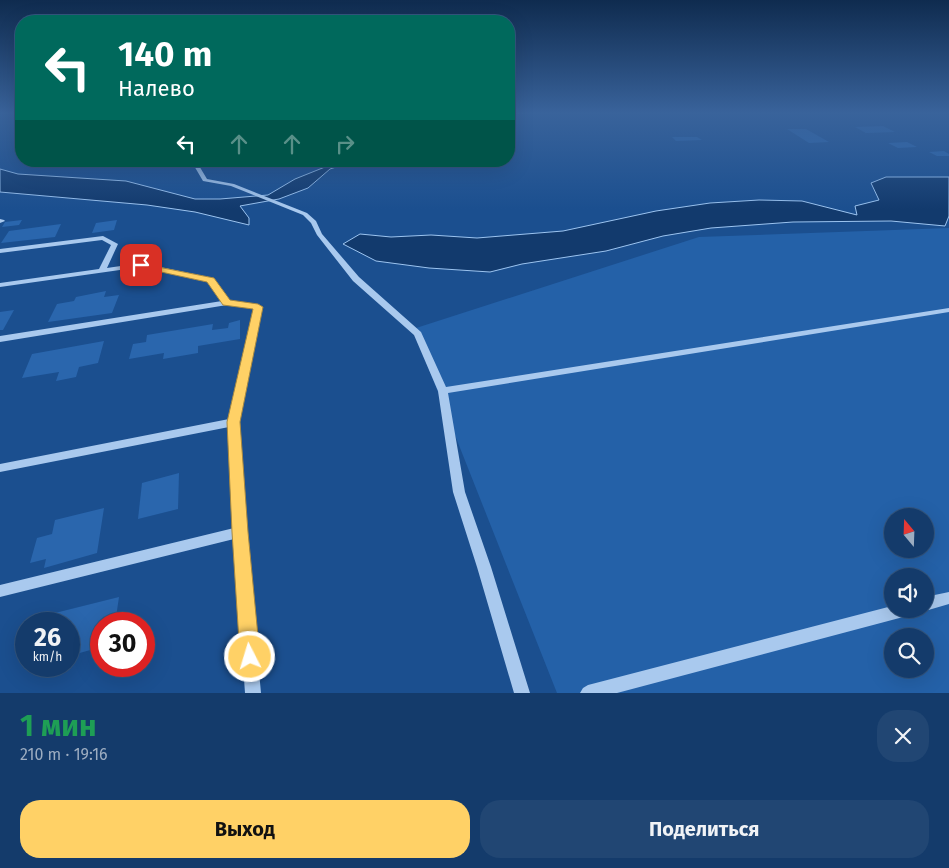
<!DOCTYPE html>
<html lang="ru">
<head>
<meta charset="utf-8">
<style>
  :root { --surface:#143b6b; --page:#214673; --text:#f1f3f6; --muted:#9dadc1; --line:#33557e; --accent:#ffd166 }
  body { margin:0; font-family:"Fira Sans",sans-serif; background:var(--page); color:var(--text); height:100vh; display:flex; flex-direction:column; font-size:19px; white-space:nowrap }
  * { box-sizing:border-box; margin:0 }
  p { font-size:16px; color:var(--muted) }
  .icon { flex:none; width:28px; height:28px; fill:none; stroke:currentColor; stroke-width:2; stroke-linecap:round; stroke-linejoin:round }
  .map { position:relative; height:693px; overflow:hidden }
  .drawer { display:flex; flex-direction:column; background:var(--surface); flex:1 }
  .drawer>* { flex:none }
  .guide { position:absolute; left:15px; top:15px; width:500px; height:152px; border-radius:20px; box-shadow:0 5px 20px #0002,0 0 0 1px var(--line); background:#00695c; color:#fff; overflow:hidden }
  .needle { width:32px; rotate:341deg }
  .buttons { position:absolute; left:884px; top:508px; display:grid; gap:10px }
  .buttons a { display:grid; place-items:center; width:50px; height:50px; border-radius:50%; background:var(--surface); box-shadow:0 5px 20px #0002,0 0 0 1px var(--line); font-size:25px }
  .speed { position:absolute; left:15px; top:612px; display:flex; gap:10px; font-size:25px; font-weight:700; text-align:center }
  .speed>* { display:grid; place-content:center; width:65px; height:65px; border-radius:50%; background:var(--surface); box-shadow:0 5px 20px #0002,0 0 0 1px var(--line); line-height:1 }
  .speed small { font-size:12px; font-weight:400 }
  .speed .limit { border:8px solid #d22; background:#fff; color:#111 }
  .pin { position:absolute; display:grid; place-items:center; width:42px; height:42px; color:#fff; margin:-21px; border-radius:10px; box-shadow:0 2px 8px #0006 }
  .me { position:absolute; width:55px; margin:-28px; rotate:355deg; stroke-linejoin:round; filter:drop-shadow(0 0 4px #0008) }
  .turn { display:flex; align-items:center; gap:18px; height:105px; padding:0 20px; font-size:22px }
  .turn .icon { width:65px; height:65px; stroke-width:2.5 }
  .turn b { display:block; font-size:35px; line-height:42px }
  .lanes { display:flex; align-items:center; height:48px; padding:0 20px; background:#0003; justify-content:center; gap:25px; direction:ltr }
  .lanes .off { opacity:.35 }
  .round { display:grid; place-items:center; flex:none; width:52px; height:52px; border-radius:20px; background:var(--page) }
  .overview { display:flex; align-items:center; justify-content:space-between; height:85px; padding:0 20px }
  h1 { font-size:30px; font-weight:700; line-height:38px; color:#1e9e55 }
  .button { display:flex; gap:10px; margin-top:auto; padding:10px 20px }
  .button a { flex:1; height:58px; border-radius:20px; background:var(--accent); color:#111; font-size:20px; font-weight:700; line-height:58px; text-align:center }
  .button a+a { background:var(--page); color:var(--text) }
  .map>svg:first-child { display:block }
</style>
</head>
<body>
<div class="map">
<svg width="949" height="693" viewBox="0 0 949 693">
  <rect width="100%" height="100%" fill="#1b4f8f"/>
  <path fill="#2461a8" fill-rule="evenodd" d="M949,228V693H557L413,329L699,237ZM892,516H925V549H892ZM892,576H925V609H892ZM892,636H925V669H892Z"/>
  <g fill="#123a6d" stroke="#9cc4f0">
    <polygon points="340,161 355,161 330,169 308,188 279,199 240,206 249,218 249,225 195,212 147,205 0,192 0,169 18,174 126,181 195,199 220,199 268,195 295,179"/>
    <polygon points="886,177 949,177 949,216 945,226 891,221 793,222 711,228 663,236 606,251 522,264 490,272 429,268 376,261 343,244 360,234 391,237 431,235 477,238 563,231 656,211 710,203 759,200 802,201 857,215 855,206 879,200 871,183"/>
  </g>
  <g fill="#2a66ad">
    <polygon points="883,126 895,132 866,133 855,127"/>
    <polygon points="787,129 806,129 829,142 809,143"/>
    <polygon points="672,137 697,137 702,140 676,141"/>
    <polygon points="907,142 917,147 898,148 888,143"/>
    <polygon points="944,151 949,154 949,156 937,156 929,152"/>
    <polygon points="22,220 19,225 2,227 5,222"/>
    <polygon points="117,220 114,230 92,233 96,223"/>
    <polygon points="61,224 55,237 1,243 9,231"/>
    <polygon points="106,291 104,297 119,295 112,313 48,322 57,304 74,301 76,297"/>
    <polygon points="14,310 3,330 0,330 0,312"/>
    <polygon points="240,320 240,339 198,346 198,353 163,359 164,353 129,359 133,344 146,342 147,335 213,324 212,330 228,328 229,323"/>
    <polygon points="104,341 98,363 79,367 76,377 56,381 59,372 22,378 32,354"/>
    <polygon points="179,473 178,509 138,519 142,483"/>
    <polygon points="104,508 97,553 44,568 46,559 30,563 37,538 52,534 55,520"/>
    <polygon points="119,597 115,624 101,624 101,647 69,656 69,624 49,624 51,614"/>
  </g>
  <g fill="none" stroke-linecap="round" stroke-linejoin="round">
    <g fill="#a9c9ee" fill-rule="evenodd">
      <polygon points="509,112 572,112 509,114"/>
      <polygon points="176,161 200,161 228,164 228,166 226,167 198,164 207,179 234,184 307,213 316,221 322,234 359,277 421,332 446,387 949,308 949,312 448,393 465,492 491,567 530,693 514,693 477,567 453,492 438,391 414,335 353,281 317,235 311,223 303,215 231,186 203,181 193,164"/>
      <polygon points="0,219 4,220 5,221 0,223"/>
      <polygon points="103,236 118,244 107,268 141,263 213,278 230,301 258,305 262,307 239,422 246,532 261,693 245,693 234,539 0,597 0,585 234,528 229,427 0,472 0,464 229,419 254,309 227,305 0,342 0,336 222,301 207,282 141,267 0,287 0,283 99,269 111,245 102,240 0,253 0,249"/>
      <polygon points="949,592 949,604 925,611 920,609 925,609 925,597"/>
      <polygon points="892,606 892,609 914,609 912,614 907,616 617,693 580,693 583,688 588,685"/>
    </g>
  </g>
  <linearGradient id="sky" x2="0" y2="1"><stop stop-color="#0f2b4f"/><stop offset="0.54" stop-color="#39639b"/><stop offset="1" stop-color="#39639b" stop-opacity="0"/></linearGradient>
  <rect width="949" height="209" fill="url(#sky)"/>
  <polygon fill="#ffd166" stroke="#a68842" points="138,263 214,278 230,300 258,304 263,307 240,422 248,532 260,657 257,664 250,667 243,664 240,657 232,532 227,422 253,309 223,305 207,282 138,267"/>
</svg>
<div class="buttons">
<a><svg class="needle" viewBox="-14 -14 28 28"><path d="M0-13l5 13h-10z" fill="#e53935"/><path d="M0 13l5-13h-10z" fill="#9dadc1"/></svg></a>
<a><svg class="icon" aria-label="sound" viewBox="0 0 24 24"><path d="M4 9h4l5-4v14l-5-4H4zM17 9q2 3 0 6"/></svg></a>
<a><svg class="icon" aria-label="search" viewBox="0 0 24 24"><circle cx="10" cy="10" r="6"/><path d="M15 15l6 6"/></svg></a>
</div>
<div class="speed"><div>26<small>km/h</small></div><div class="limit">30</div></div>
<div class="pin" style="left:141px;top:265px;background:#d93025"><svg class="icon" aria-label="arrive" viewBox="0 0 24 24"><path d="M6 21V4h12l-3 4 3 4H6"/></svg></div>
<svg class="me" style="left:250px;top:657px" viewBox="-20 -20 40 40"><circle r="17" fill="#ffd166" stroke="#fff" stroke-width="3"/><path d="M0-11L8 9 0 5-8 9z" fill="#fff"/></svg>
<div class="guide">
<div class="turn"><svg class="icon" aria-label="left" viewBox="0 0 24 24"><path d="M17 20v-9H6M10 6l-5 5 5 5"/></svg><div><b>140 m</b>Налево</div></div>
<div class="lanes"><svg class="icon" aria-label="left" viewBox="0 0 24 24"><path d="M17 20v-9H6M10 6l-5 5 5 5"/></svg><svg class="icon off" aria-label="ahead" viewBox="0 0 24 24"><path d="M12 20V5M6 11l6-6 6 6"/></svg><svg class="icon off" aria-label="ahead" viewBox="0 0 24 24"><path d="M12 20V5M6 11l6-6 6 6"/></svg><svg class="icon off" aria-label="right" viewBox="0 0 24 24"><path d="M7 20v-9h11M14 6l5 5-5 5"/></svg></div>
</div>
</div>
<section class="drawer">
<div class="overview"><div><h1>1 мин</h1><p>210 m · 19:16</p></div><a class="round"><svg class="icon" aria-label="close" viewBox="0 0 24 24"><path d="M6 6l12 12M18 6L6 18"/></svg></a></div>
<div class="button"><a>Выход</a><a>Поделиться</a></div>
</section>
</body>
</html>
